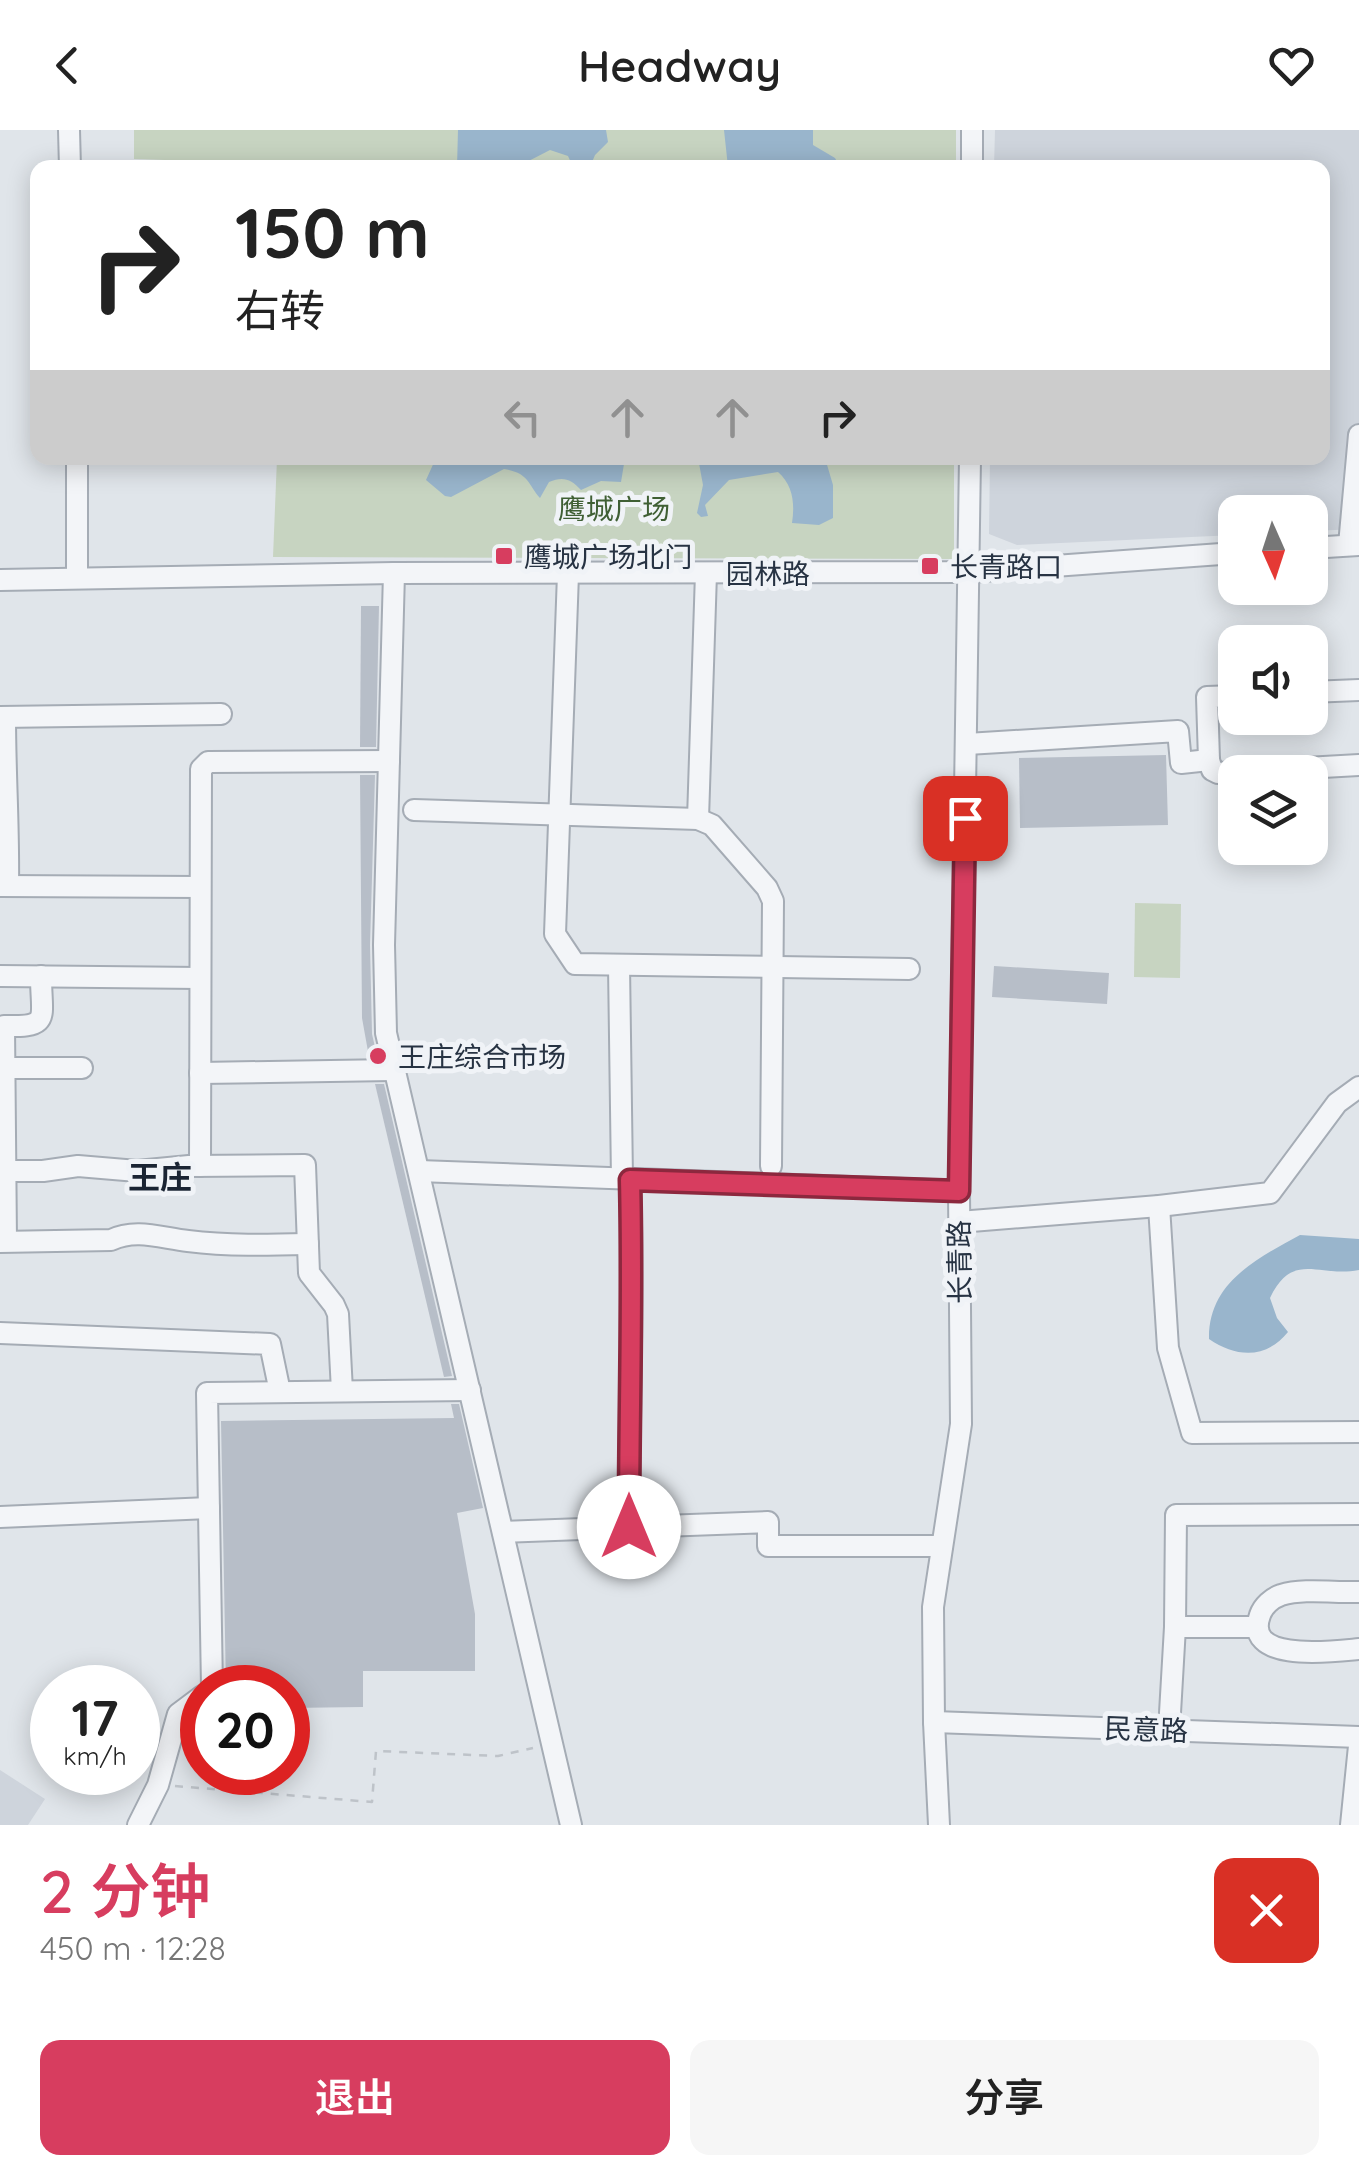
<!DOCTYPE html>
<html lang="zh">
<head>
<meta charset="utf-8">
<style>
  :root { --surface:#fff; --page:#f6f6f6; --text:#222; --muted:#767676; --accent:#d73d5f }
  body { margin:0; font-family:Quicksand,"Noto Sans SC",sans-serif; background:var(--page); color:var(--text); height:100vh; display:flex; flex-direction:column; font-size:38px; white-space:nowrap }
  * { box-sizing:border-box; margin:0 }
  p { font-size:32px; color:var(--muted) }
  .icon { flex:none; width:55px; height:55px; fill:none; stroke:currentColor; stroke-width:2; stroke-linecap:round; stroke-linejoin:round }
  .map { position:relative; height:1695px; overflow:hidden }
  .sheet { display:flex; flex-direction:column; background:var(--surface); flex:1 }
  .sheet>* { flex:none }
  .hud { position:absolute; left:30px; top:30px; width:1300px; height:305px; border-radius:20px; box-shadow:0 5px 25px #0003; background:#fff; color:var(--text); overflow:hidden }
  .needle { width:65px; rotate:177deg }
  .tools { position:absolute; left:1218px; top:365px; display:grid; gap:20px }
  .tools a { display:grid; place-items:center; width:110px; height:110px; border-radius:20px; background:var(--surface); box-shadow:0 5px 25px #0003; font-size:50px }
  .speed { position:absolute; left:30px; top:1535px; display:flex; gap:20px; font-size:50px; font-weight:700; text-align:center }
  .speed>* { display:grid; place-content:center; width:130px; height:130px; border-radius:50%; background:var(--surface); box-shadow:0 5px 25px #0003; line-height:1 }
  .speed small { font-size:25px; font-weight:400 }
  .speed .limit { border:15px solid #d22; background:#fff; color:#111 }
  .pin { position:absolute; display:grid; place-items:center; width:85px; height:85px; color:#fff; margin:-42px; border-radius:20px; box-shadow:0 5px 15px #0006 }
  .me { position:absolute; width:110px; margin:-55px; rotate:0deg; stroke-linejoin:round; filter:drop-shadow(0 0 8px #0008) }
  .turn { display:flex; align-items:center; gap:35px; height:210px; padding:0 40px; font-size:45px }
  .turn .icon { width:130px; height:130px; stroke-width:2.5 }
  .turn b { display:block; font-size:70px; line-height:85px }
  .lanes { display:flex; align-items:center; height:95px; padding:0 40px; background:#0003; justify-content:center; gap:50px; direction:ltr }
  .lanes .off { opacity:.35 }
  .round { display:grid; place-items:center; flex:none; width:105px; height:105px; border-radius:20px; background:var(--page) }
  .summary { display:flex; align-items:center; justify-content:space-between; height:170px; padding:0 40px }
  h1 { font-size:60px; font-weight:600; line-height:75px; color:var(--accent) }
  .button { display:flex; gap:20px; margin-top:auto; padding:20px 40px }
  .button a { flex:1; height:115px; border-radius:20px; background:var(--accent); color:#fff; font-size:40px; font-weight:600; line-height:115px; text-align:center }
  .button a+a { background:var(--page); color:var(--text) }
  header { display:flex; justify-content:space-between; align-items:center; height:130px; padding:0 40px; background:var(--surface); font-size:45px; font-weight:600 }
  .map>svg:first-child { display:block }
</style>
</head>
<body>
<header><svg class="icon" aria-label="back" viewBox="0 0 24 24"><path d="M15 5l-7 7 7 7"/></svg>Headway<svg class="icon" aria-label="heart" viewBox="0 0 24 24"><path d="M12 20l-8-8c-3-5 5-10 8-4 3-6 11-1 8 4z"/></svg></header>
<div class="map">
<svg width="1359" height="1695" viewBox="0 0 1359 1695">
  <rect width="100%" height="100%" fill="#e0e5ea"/>
  <g fill="#ced4dc">
    <polygon points="995,0 1359,0 1359,399 1310,401 1310,382 1235,382 1235,405 1017,415 989,404 990,328 1322,328 1322,38 994,37"/>
    <polygon points="0,1640 45,1669 28,1695 0,1695"/>
  </g>
  <g fill="#c7d4c1">
    <polygon points="134,0 956,0 956,37 288,38 287,34 134,29"/>
    <polygon points="277,328 954,328 954,429 273,427"/>
    <polygon points="1135,773 1181,774 1180,848 1134,847"/>
  </g>
  <g fill="#99b5cc">
    <polygon points="458,0 606,0 608,12 595,25 590,37 573,37 568,26 550,20 517,37 457,37"/>
    <polygon points="724,0 813,0 813,15 835,28 840,37 728,37"/>
    <path d="M436,328L519,330L522,328H583L589,331L597,328H625L621,352L601,351L581,360C571,349 563,346 549,352L540,368C527,353 529,343 504,339L451,367L445,366L426,350Z"/>
    <path d="M698,328H825L833,355V388L819,395L792,393C795,374 793,355 778,342L729,350L705,375L708,386L701,387L697,383L703,355Z"/>
    <path d="M1300,1105L1359,1109V1140C1318,1148 1293,1120 1270,1168L1277,1188L1288,1202C1266,1229 1237,1228 1209,1209C1208,1153 1256,1129 1300,1105Z"/>
  </g>
  <g fill="#b7bec8">
    <polygon points="361,476 379,476 376,617 360,617"/>
    <polygon points="1166,625 1168,695 1020,698 1019,628"/>
    <polygon points="360,645 375,645 370,815 372,904 377,926 369,927 362,888"/>
    <polygon points="994,836 1109,843 1107,874 992,867"/>
    <polygon points="375,954 384,954 452,1246 444,1247"/>
    <polygon points="451,1274 459,1274 483,1378 457,1383 475,1484 475,1541 363,1541 363,1577 288,1578 288,1558 226,1558 221,1291 454,1288"/>
  </g>
  <g fill="none" stroke-linecap="round" stroke-linejoin="round">
    <g stroke="#a5acb5" stroke-width="24">
      <g id="minor">
        <polyline points="69,0 70,38"/>
        <polyline points="972,38 972,0"/>
        <polyline points="77,328 77,448"/>
        <polyline points="1349,415 1359,305"/>
        <polyline points="1310,418 1359,415"/>
        <polyline points="394,443 384,815 386,903 571,1695"/>
        <polyline points="568,444 555,804 575,834 909,839"/>
        <polyline points="0,450 394,443 970,442 1235,423"/>
        <polyline points="1310,562 1359,560"/>
        <polyline points="0,587 221,584"/>
        <path d="M5,587C5,645 9,698 8,756"/>
        <polyline points="967,614 1178,601 1181,633 1209,630 1207,567 1235,566"/>
        <polyline points="1209,630 1212,640 1218,643 1359,635"/>
        <polyline points="414,680 698,689 712,695 767,758 773,771 771,1036"/>
        <polyline points="698,689 706,443"/>
        <polyline points="0,756 200,757"/>
        <polyline points="619,835 622,1049"/>
        <polyline points="0,846 200,848"/>
        <polyline points="0,938 82,938"/>
        <polyline points="200,943 392,940"/>
        <polyline points="200,1036 201,639 208,632 389,631"/>
        <polyline points="0,1041 43,1041 78,1036 137,1041 189,1036 305,1035 309,1143 334,1175 338,1184 342,1261"/>
        <polyline points="419,1041 959,1061"/>
        <polyline points="1159,1076 1168,1218 1192,1303 1359,1302"/>
        <polyline points="959,1092 1159,1076 1270,1063 1337,973 1359,957"/>
        <path d="M6,1111L4,896C52,897 41,889 41,846"/>
        <path d="M0,1112L111,1110C136,1098 161,1108 188,1111C228,1116 268,1115 308,1114"/>
        <polyline points="0,1203 270,1214 280,1262"/>
        <polyline points="0,1387 209,1378"/>
        <path d="M629,1397C629,1281 634,1165 630,1050"/>
        <polyline points="503,1402 768,1392 768,1416 942,1416"/>
        <path d="M1359,1462C1335,1463 1304,1458 1281,1465C1272,1468 1263,1476 1260,1485C1242,1534 1336,1521 1359,1519"/>
        <polyline points="1175,1497 1176,1385 1359,1384"/>
        <polyline points="212,1558 207,1263 470,1260"/>
        <polyline points="934,1592 1359,1607"/>
        <polyline points="1169,1600 1175,1497 1257,1497"/>
        <polyline points="138,1695 158,1655 178,1584 202,1566"/>
        <polyline points="939,1695 934,1592 933,1477 961,1294 959,1061 970,328"/>
        <polyline points="1351,1695 1359,1616"/>
      </g>
    </g>
    <polyline stroke="#bec3c9" stroke-width="2.5" stroke-dasharray="8 8" stroke-linecap="butt" points="175,1656 372,1672 376,1621 498,1626 533,1618"/>
    <use href="#minor" stroke="#f3f5f8" stroke-width="20"/>
  </g>
  <g fill="none" stroke-linecap="round" stroke-linejoin="round">
    <g stroke="#8c283e" stroke-width="25">
      <path id="route" d="M629,1397C629,1281 633,1165 630,1050L959,1061L965,688"/>
    </g>
    <use href="#route" stroke="#d73d5f" stroke-width="18"/>
  </g>
  <g fill="#d73d5f" stroke="#f0f3f7" stroke-width="4">
    <rect x="494" y="416" width="20" height="20" rx="5"/>
    <rect x="920" y="426" width="20" height="20" rx="5"/>
    <circle cx="378" cy="926" r="10"/>
  </g>
  <g text-anchor="middle" dominant-baseline="central" stroke-width="10" stroke-linejoin="round" paint-order="stroke">
    <g font-size="28" fill="#3f5f34" stroke="#f0f3f7">
      <text x="614" y="378">鹰城广场</text>
    </g>
    <g font-size="28" fill="#273343" stroke="#f0f3f7" text-anchor="start">
      <text x="524" y="426">鹰城广场北门</text>
      <text x="950" y="436">长青路口</text>
      <text x="398" y="926">王庄综合市场</text>
    </g>
    <g font-size="28" fill="#273343" stroke="#f0f3f7">
      <text x="768" y="443">园林路</text>
      <text transform="translate(959 1132) rotate(-91)">长青路</text>
      <text transform="translate(1146 1599) rotate(2)">民意路</text>
    </g>
    <g font-size="32" font-weight="bold" fill="#1a2433" stroke="#f0f3f7">
      <text x="160" y="1047">王庄</text>
    </g>
  </g>
</svg>
<div class="tools">
<a><svg class="needle" viewBox="-14 -14 28 28"><path d="M0-13l5 13h-10z" fill="#e53935"/><path d="M0 13l5-13h-10z" fill="#767676"/></svg></a>
<a><svg class="icon" aria-label="sound" viewBox="0 0 24 24"><path d="M4 9h4l5-4v14l-5-4H4zM17 9q2 3 0 6"/></svg></a>
<a><svg class="icon" aria-label="layers" viewBox="0 0 24 24"><path d="M12 4l9 5-9 5-9-5zM3 14l9 5 9-5"/></svg></a>
</div>
<div class="speed"><div>17<small>km/h</small></div><div class="limit">20</div></div>
<div class="pin" style="left:965px;top:688px;background:#d93025"><svg class="icon" aria-label="arrive" viewBox="0 0 24 24"><path d="M6 21V4h12l-3 4 3 4H6"/></svg></div>
<svg class="me" style="left:629px;top:1397px" viewBox="-20 -20 40 40"><circle r="19" fill="#fff"/><path d="M0-13L10 11 0 6-10 11z" fill="#d73d5f"/></svg>
<div class="hud">
<div class="turn"><svg class="icon" aria-label="right" viewBox="0 0 24 24"><path d="M7 20v-9h11M14 6l5 5-5 5"/></svg><div><b>150 m</b>右转</div></div>
<div class="lanes"><svg class="icon off" aria-label="left" viewBox="0 0 24 24"><path d="M17 20v-9H6M10 6l-5 5 5 5"/></svg><svg class="icon off" aria-label="ahead" viewBox="0 0 24 24"><path d="M12 20V5M6 11l6-6 6 6"/></svg><svg class="icon off" aria-label="ahead" viewBox="0 0 24 24"><path d="M12 20V5M6 11l6-6 6 6"/></svg><svg class="icon" aria-label="right" viewBox="0 0 24 24"><path d="M7 20v-9h11M14 6l5 5-5 5"/></svg></div>
</div>
</div>
<section class="sheet">
<div class="summary"><div><h1>2 分钟</h1><p>450 m · 12:28</p></div><a class="round" style="background:#d93025;color:#fff"><svg class="icon" aria-label="close" viewBox="0 0 24 24"><path d="M6 6l12 12M18 6L6 18"/></svg></a></div>
<div class="button"><a>退出</a><a>分享</a></div>
</section>
</body>
</html>
